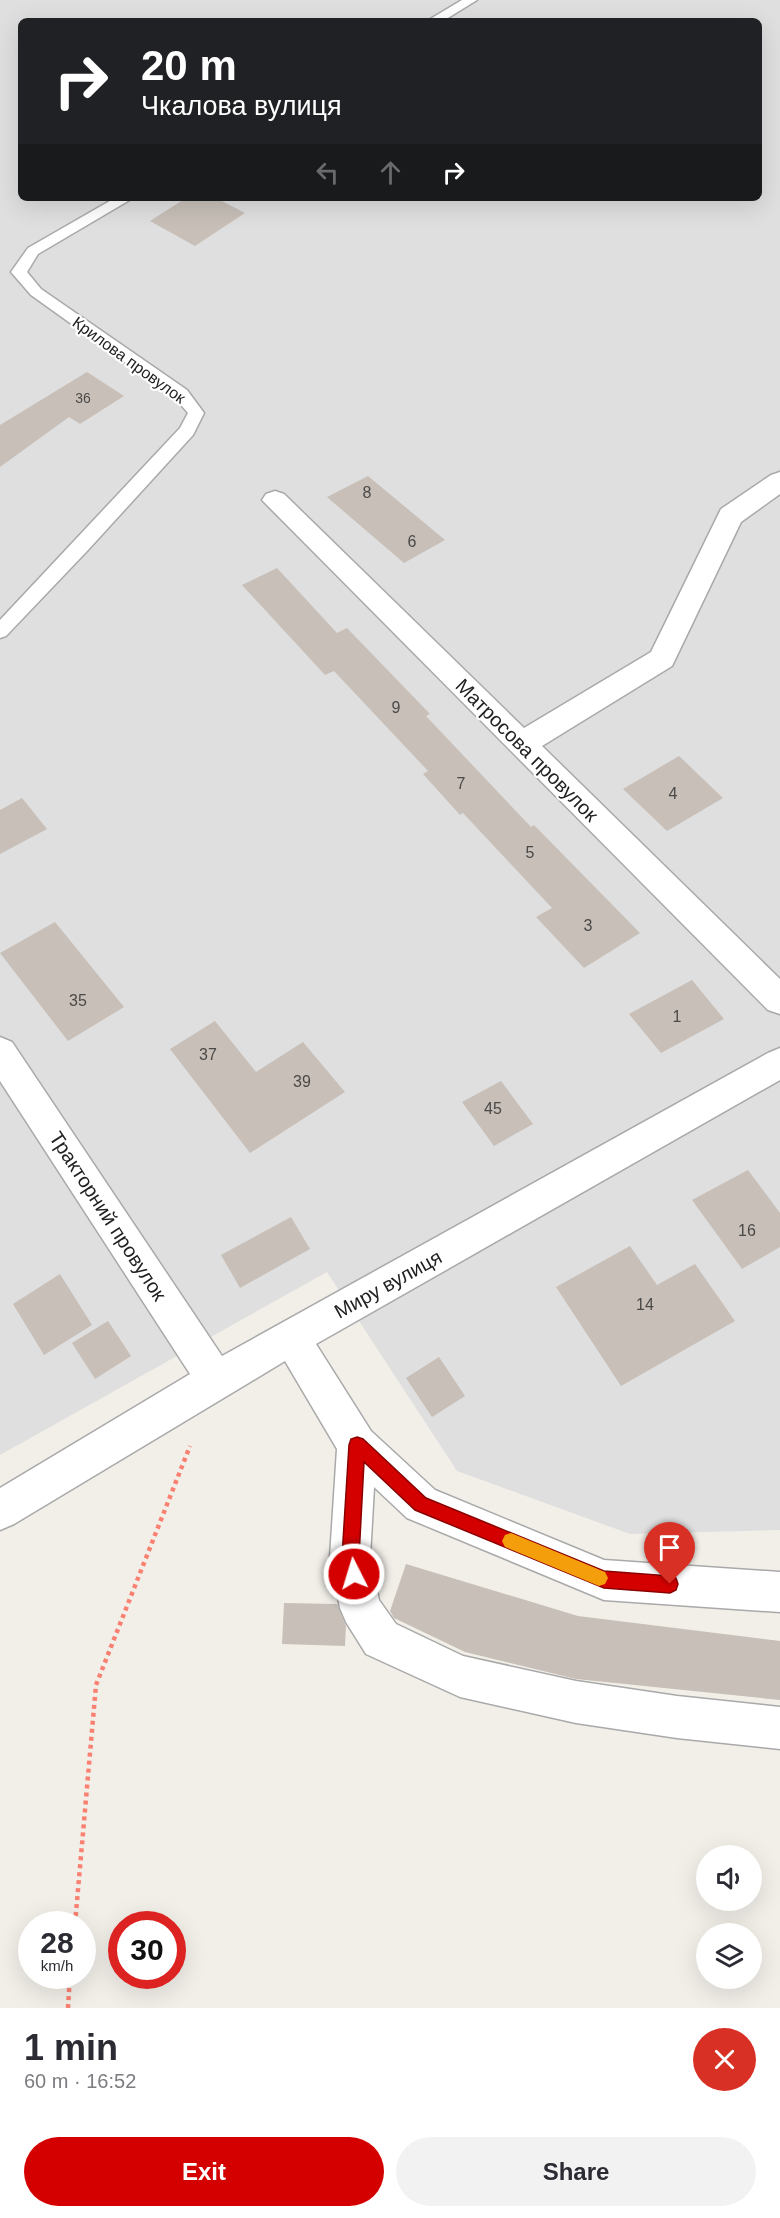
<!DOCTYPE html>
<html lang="en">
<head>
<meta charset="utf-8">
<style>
  :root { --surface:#fff; --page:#f2f2f3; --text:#2b2b33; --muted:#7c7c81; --accent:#d40000 }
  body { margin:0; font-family:Arial,sans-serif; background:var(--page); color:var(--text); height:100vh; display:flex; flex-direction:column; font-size:22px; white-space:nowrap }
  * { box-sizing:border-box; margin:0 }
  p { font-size:20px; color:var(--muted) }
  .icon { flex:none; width:33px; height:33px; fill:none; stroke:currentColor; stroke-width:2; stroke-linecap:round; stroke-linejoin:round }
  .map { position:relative; height:2008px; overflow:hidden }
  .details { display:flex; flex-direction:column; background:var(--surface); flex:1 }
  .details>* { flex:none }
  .hud { position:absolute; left:18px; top:18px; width:744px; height:183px; border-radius:9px; box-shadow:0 6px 24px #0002; background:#202124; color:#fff; overflow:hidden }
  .fabs { position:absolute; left:696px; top:1845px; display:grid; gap:12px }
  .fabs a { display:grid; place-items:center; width:66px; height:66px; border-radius:50%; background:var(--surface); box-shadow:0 6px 24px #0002; font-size:30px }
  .speed { position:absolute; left:18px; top:1911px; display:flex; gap:12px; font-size:30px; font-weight:700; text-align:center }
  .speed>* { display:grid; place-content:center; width:78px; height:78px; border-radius:50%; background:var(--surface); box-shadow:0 6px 24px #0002; line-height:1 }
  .speed small { font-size:15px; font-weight:400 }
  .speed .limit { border:9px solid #d22; background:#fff; color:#111 }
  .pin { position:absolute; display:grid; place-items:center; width:51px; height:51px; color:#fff; margin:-62px -26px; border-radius:50% 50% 50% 0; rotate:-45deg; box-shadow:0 0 6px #0007 }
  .pin .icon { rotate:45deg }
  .me { position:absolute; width:66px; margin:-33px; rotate:355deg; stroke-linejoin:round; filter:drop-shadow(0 0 4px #0008) }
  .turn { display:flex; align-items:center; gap:21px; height:126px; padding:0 24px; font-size:27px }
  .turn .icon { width:78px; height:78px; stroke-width:2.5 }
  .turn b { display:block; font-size:42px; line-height:51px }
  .lanes { display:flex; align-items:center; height:57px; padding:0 24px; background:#0003; justify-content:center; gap:30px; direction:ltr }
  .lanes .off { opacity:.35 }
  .round { display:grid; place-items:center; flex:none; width:63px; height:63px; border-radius:32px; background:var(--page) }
  .head { display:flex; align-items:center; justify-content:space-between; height:102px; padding:0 24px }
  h1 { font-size:36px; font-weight:700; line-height:45px }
  .cta { display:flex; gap:12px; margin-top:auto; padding:12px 24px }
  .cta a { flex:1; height:69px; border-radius:36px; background:var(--accent); color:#fff; font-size:24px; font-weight:700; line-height:69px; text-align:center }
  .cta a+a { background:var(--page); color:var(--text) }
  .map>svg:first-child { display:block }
</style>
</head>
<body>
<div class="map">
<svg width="780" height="2008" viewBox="0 0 780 2008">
  <rect width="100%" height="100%" fill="#f2efe9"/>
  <path fill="#e0dfdf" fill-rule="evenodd" d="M0,0H780V1530L630,1534L457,1471L327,1272L0,1455ZM21,21H759V198H21Z"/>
  <g fill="#c7bfb8">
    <polygon points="186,198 216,198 245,213 195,246 150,221"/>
    <polygon points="87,372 124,396 80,424 69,417 0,467 0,425"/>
    <polygon points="368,476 445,540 404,563 327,497"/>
    <polygon points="277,568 337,633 347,628 430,714 426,716 531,827 534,825 640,933 584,968 536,917 552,908 463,813 460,815 423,774 428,771 334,671 325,675 242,585"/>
    <polygon points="679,756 723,798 667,831 623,789"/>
    <polygon points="22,798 47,829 0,854 0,810"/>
    <polygon points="55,922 124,1007 68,1041 0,953"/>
    <polygon points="692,980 724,1019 661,1053 629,1014"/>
    <polygon points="215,1021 256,1072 303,1042 345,1092 250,1153 170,1049"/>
    <polygon points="501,1081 533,1124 494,1146 462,1102"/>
    <polygon points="748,1170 780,1213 780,1247 742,1269 692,1200"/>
    <polygon points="291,1217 310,1249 240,1288 221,1255"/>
    <polygon points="630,1246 657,1285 695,1264 735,1321 621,1386 556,1287"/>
    <polygon points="60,1274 92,1325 44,1355 13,1304"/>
    <polygon points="108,1321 131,1356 95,1379 72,1343"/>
    <polygon points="439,1357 465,1396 432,1417 406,1378"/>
    <polygon points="406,1564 578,1616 780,1641 780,1700 576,1679 465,1652 394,1618 390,1611"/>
    <polygon points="284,1603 337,1604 346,1626 345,1646 282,1644"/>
  </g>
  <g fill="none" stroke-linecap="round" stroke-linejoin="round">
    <g stroke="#a9a9a9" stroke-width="3">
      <g id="lane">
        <polygon points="462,0 477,0 443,21 427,21"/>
        <polygon points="115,198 133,198 38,254 27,272 41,289 187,390 204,413 193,435 88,550 6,636 0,638 0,620 180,428 188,413 175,398 31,295 11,272 28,248"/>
      </g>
    </g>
    <g stroke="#a9a9a9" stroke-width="3">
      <g id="street">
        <polygon points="780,472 780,494 741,522 672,666 542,746 780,979 780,1014 768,1010 262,500 266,494 275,491 284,494 524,728 651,652 721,509 771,475"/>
        <polygon points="0,1037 12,1042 222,1356 768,1053 780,1048 780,1080 316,1344 371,1431 435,1490 604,1560 780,1572 780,1612 604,1600 407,1518 374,1487 370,1557 379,1600 396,1624 463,1656 576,1681 677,1696 780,1707 780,1749 677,1738 576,1723 460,1697 366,1654 346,1622 340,1608 330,1557 337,1449 285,1361 14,1524 0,1530 0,1488 190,1374 0,1081"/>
      </g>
    </g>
    <g stroke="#fa8072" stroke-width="4.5" stroke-dasharray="4 4" stroke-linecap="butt">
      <polyline points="75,1924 96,1685 190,1446"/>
      <polyline points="68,2008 70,1976"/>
    </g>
    <use href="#lane" fill="#fff" fill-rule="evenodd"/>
    <use href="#street" fill="#fff" fill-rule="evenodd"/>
  </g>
  <polygon fill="#d40000" stroke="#8a0000" stroke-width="1.5" points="357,1437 363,1439 426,1498 604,1571 670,1576 676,1578 678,1584 676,1590 670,1593 604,1588 415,1510 364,1462 359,1557 362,1574 359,1580 354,1582 348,1580 342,1557 349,1445 351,1439"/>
  <polygon fill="#f59e0b" points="511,1533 605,1572 608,1578 605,1584 599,1586 505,1547 502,1541 505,1535"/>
  <g text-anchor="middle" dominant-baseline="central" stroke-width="4.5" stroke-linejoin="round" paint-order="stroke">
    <g font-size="14" fill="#4b4948">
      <text x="83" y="398">36</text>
    </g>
    <g font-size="16" fill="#222" stroke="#fff">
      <text transform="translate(129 360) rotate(36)">Крилова провулок</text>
    </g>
    <g font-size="16" fill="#4b4948">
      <text x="367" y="492">8</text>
      <text x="412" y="541">6</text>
      <text x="396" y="707">9</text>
      <text x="461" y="783">7</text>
      <text x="673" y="793">4</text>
      <text x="530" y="852">5</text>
      <text x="588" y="925">3</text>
      <text x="78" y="1000">35</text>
      <text x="677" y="1016">1</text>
      <text x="208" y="1054">37</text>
      <text x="302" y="1081">39</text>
      <text x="493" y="1108">45</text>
      <text x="747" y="1230">16</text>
      <text x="645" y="1304">14</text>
    </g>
    <g font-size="20" fill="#222" stroke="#fff">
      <text transform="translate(527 750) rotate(45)">Матросова провулок</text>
      <text transform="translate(108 1216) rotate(57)">Тракторний провулок</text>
      <text transform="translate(388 1284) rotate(-29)">Миру вулиця</text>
    </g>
  </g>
</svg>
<div class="fabs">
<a><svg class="icon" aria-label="sound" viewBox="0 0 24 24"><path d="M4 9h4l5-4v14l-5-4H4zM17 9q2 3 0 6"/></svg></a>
<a><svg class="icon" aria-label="layers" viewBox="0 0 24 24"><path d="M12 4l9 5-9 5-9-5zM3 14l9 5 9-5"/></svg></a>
</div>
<div class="speed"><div>28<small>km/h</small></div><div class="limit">30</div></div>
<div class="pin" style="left:670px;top:1584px;background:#d93025"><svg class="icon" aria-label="arrive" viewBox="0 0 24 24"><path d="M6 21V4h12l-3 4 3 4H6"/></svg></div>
<svg class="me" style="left:354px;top:1574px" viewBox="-20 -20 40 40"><circle r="17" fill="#d40000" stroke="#fff" stroke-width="3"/><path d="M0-11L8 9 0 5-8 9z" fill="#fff"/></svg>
<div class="hud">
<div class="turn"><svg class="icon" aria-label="right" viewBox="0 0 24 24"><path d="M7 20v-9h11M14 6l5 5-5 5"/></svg><div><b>20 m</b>Чкалова вулиця</div></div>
<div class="lanes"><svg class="icon off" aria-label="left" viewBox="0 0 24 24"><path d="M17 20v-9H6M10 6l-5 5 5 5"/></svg><svg class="icon off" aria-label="ahead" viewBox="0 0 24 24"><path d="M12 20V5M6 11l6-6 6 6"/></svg><svg class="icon" aria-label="right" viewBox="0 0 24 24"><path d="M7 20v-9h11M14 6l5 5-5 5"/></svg></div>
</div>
</div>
<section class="details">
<div class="head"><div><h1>1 min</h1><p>60 m · 16:52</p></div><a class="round" style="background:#d93025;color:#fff"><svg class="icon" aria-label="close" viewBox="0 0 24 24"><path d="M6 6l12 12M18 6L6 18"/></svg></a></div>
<div class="cta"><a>Exit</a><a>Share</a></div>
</section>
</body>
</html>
